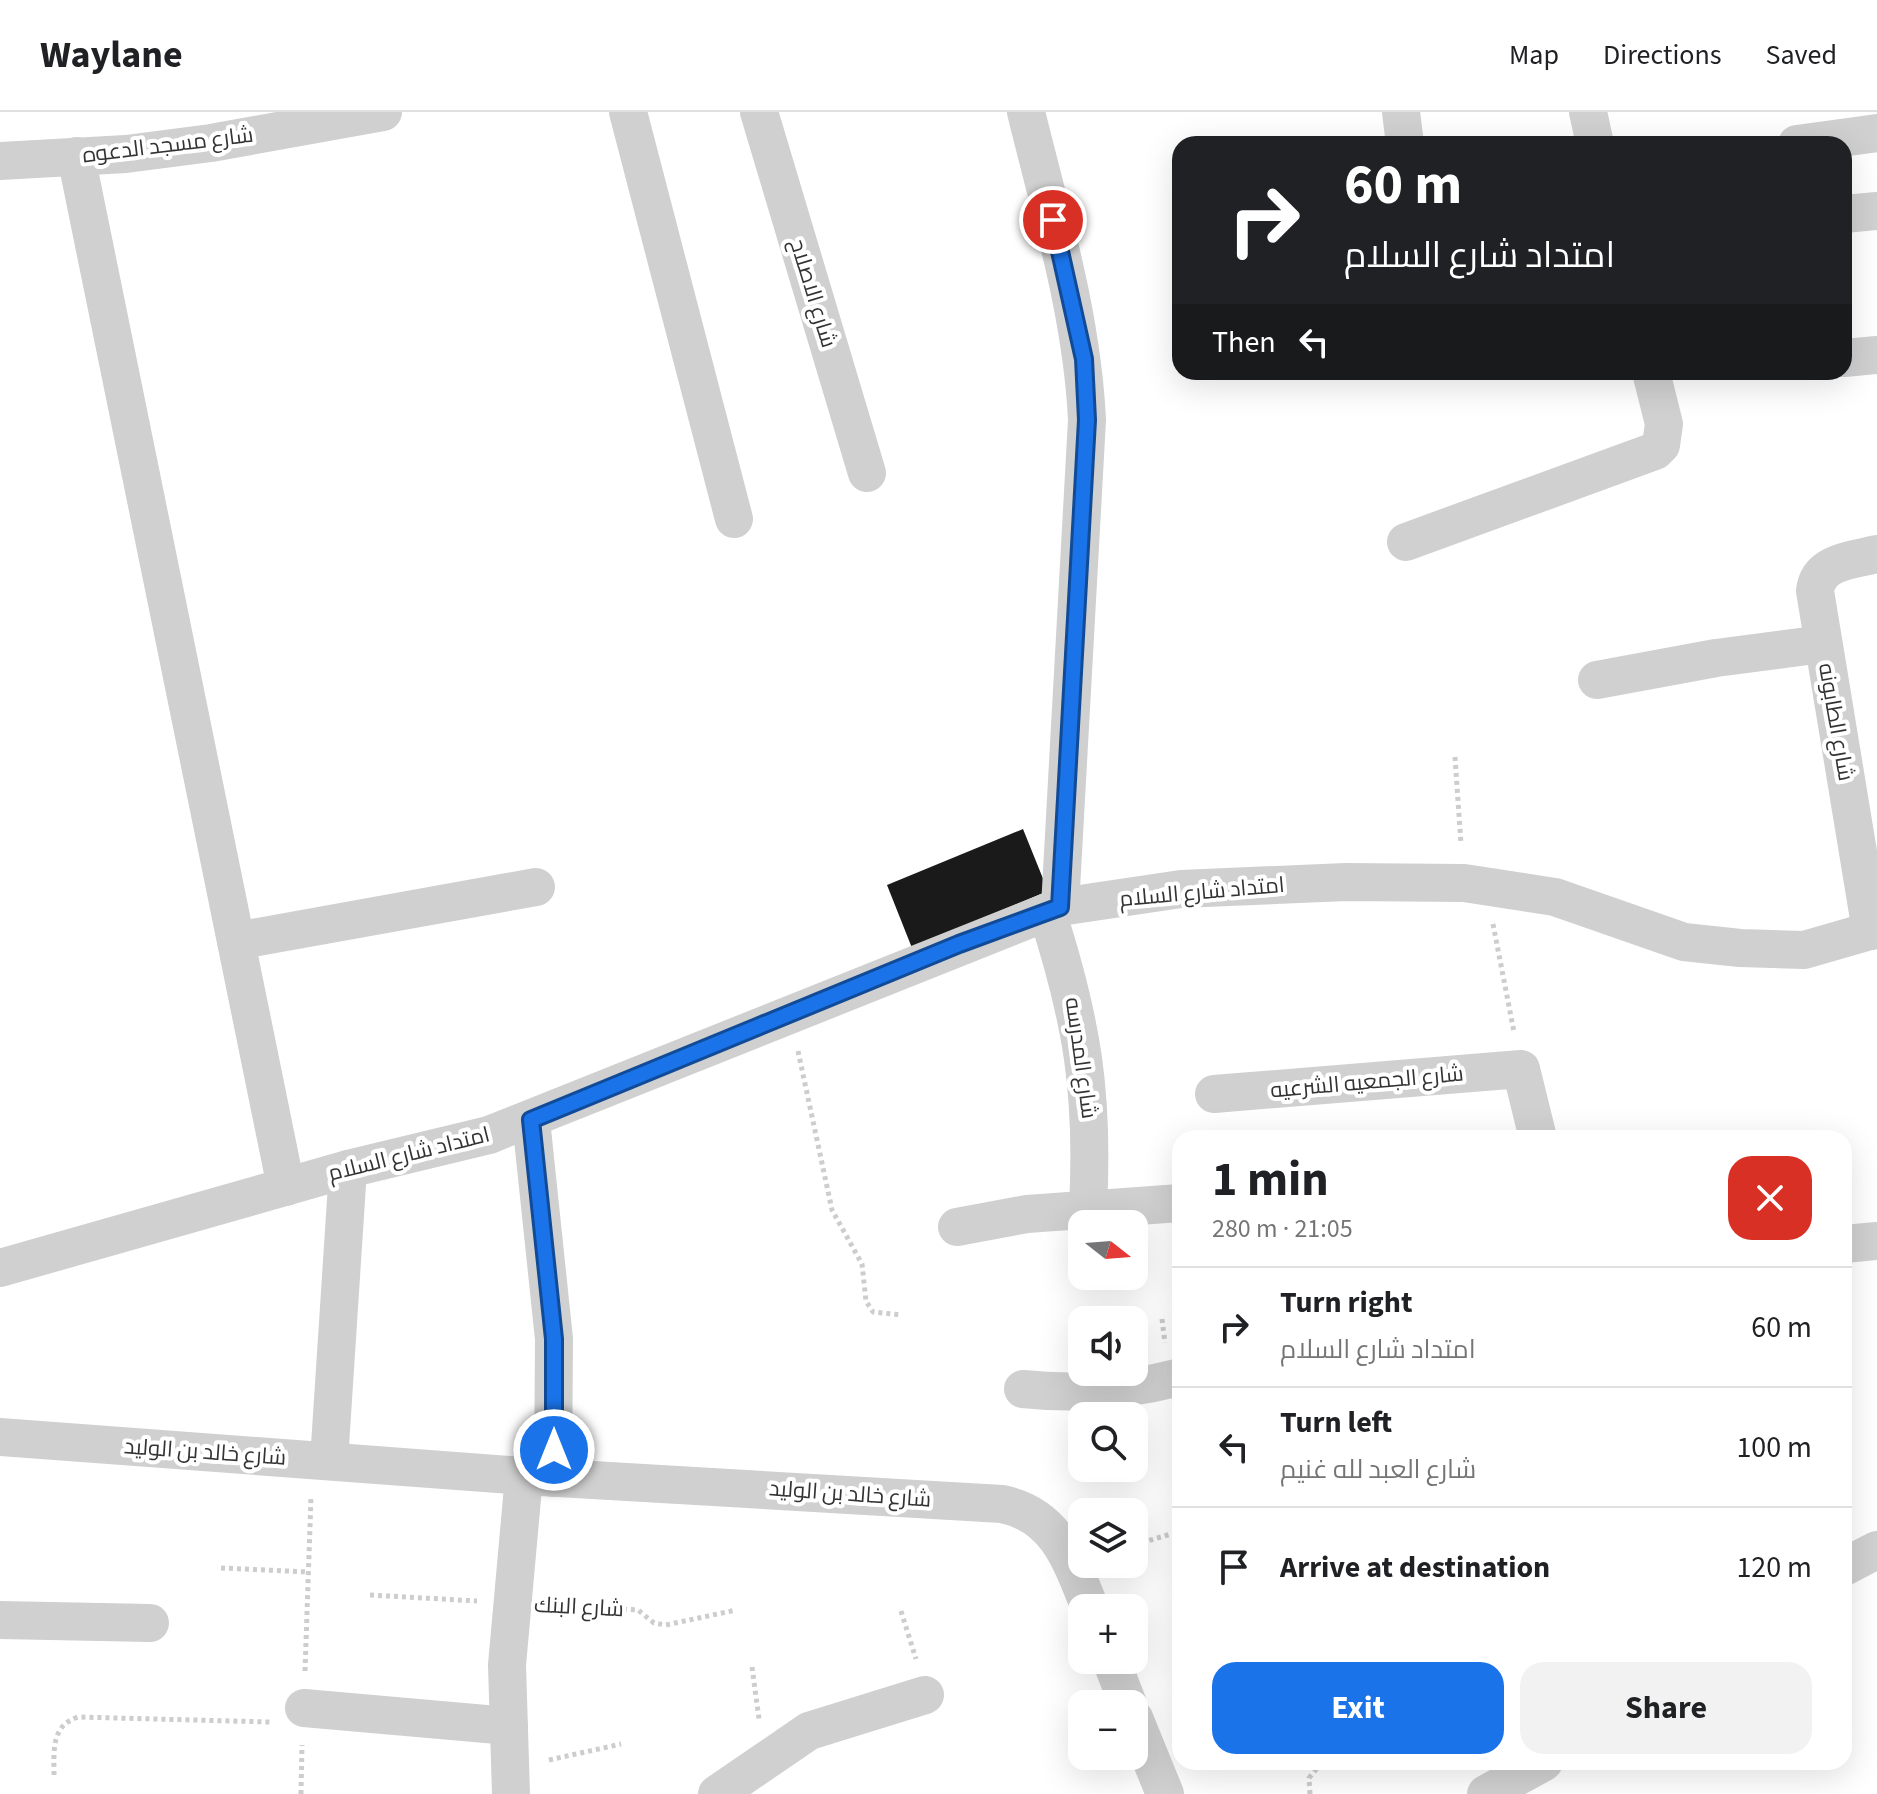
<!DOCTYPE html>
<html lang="en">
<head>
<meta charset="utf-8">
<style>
  :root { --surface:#fff; --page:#f2f2f2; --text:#202124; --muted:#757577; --line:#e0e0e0; --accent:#1a73e8 }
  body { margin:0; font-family:"Source Sans 3",Cairo,sans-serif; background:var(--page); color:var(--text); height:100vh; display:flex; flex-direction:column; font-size:30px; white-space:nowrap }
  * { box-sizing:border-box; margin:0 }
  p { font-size:26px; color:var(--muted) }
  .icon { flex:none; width:44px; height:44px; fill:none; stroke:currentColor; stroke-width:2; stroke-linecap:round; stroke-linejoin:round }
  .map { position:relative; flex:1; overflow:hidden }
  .side { position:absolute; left:1172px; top:1018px; width:680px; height:640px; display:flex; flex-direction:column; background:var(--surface); border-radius:24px; box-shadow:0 8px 32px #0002 }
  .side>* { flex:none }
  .top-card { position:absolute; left:1172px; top:24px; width:680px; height:244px; border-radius:24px; box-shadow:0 8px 32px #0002; background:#202124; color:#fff; overflow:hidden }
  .needle { width:52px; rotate:107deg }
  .tools { position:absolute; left:1068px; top:1098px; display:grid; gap:16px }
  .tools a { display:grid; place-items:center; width:80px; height:80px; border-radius:16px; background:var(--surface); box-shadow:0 8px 32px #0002; font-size:40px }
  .pin { position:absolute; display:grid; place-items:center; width:68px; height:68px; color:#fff; margin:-34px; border:4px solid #fff; border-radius:50%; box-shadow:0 2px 8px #0007 }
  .me { position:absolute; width:88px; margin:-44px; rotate:0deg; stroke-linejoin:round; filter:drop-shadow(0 0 6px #0008) }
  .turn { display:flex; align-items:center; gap:28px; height:168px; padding:0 40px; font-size:36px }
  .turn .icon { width:104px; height:104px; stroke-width:2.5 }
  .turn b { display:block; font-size:56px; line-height:68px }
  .then { display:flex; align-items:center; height:76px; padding:0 40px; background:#0003; gap:16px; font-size:30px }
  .round { display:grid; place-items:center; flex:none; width:84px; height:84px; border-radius:24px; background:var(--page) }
  .overview { display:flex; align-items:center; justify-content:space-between; height:136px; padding:0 40px }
  h1 { font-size:48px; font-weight:700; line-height:60px }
  .primary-button { display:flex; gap:16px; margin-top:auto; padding:16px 40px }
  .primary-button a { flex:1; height:92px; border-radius:24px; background:var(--accent); color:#fff; font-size:32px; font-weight:700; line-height:92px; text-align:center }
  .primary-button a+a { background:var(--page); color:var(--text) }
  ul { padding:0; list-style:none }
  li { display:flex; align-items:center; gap:24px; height:120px; padding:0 40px; border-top:2px solid var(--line) }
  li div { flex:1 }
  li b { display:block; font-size:30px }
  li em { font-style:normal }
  header { display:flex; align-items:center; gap:48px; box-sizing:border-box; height:112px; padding:0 40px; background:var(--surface); border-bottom:2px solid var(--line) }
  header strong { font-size:38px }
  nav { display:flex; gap:44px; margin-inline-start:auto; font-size:28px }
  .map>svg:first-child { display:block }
</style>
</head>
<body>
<header>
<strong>Waylane</strong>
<nav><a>Map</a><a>Directions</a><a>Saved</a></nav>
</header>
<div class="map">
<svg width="1877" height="1682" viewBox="0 0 1877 1682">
  <rect width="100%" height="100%" fill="#fff"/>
  <polygon fill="#1a1a1a" points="1023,717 1048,779 912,836 887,773"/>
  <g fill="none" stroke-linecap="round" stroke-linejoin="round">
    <g stroke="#cdcdcd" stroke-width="5" stroke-dasharray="4 4" stroke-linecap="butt">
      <polyline points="1455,645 1461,732"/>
      <polyline points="1493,812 1514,920"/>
      <polyline points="798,939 832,1098 862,1152 866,1189 873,1200 902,1203"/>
      <polyline points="1162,1207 1165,1231"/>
      <polyline points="1134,1433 1171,1422"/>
      <polyline points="221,1456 309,1460"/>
      <polyline points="370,1483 477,1489"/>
      <polyline points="551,1493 638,1498 654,1511 666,1513 736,1498"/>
      <polyline points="901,1499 916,1547"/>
      <polyline points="752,1555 759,1607"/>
      <polyline points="305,1559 311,1385"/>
      <polyline points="549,1648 621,1632"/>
      <path d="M54,1663C54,1638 51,1614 78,1605L270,1610"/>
      <polyline points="301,1682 302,1633"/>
      <polyline points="1310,1682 1309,1666 1322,1650"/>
    </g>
    <g stroke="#d0d0d0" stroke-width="38">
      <polyline points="628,0 734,407"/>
      <polyline points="759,0 867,361"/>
      <path d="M1026,0C1051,102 1082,203 1087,308L1060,795"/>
      <polyline points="1401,0 1405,32"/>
      <polyline points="1588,0 1595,32"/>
      <polyline points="1797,32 1877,21"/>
      <polyline points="76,44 286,1075"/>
      <polyline points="0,49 126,42 211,31 383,0"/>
      <polyline points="1844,102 1877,99"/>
      <polyline points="1844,246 1877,243"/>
      <polyline points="1406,430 1655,339 1661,333 1664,312 1651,260"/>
      <polyline points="1597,568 1716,546 1823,532"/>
      <path d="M1047,800C1082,909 1094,981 1088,1096"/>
      <path d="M1871,819L1815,479C1818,449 1853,448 1877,442"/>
      <polyline points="236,829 536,775"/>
      <polyline points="1214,982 1521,957 1538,1026"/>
      <polyline points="531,1008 554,1227 553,1366"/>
      <polyline points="957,1115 1027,1102 1180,1091"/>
      <polyline points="1844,1132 1877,1129"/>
      <polyline points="0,1156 348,1057 489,1023 1060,795 1181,777 1346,770 1464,771 1555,785 1684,830 1740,836 1804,838 1877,817"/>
      <path d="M1023,1277C1078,1283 1127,1279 1180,1265"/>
      <path d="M0,1325L524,1364L1002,1392C1057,1403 1071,1449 1090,1496"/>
      <polyline points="329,1349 348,1057"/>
      <polyline points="1844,1455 1877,1438"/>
      <polyline points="0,1508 150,1511"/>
      <polyline points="1111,1548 1128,1592"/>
      <polyline points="304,1596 509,1614"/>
      <polyline points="1134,1606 1165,1682"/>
      <polyline points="511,1682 507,1553 524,1364"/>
      <polyline points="717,1682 809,1619 925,1583"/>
      <polyline points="1486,1682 1544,1650"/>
    </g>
  </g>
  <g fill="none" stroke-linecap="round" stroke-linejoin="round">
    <g stroke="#114b97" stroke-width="20">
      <polyline id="route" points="554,1338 554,1227 531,1008 959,832 1060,795 1087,308 1084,247 1053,108"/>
    </g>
    <use href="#route" stroke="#1a73e8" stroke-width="14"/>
  </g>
  <g text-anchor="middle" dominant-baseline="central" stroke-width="8" stroke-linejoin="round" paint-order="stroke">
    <g font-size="22" fill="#333" stroke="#fff">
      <text transform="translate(168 33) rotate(-7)">شارع مسجد الدعوه</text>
      <text transform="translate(813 181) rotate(73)">شارع الاصلاح</text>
      <text transform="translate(1836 610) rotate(80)">شارع الطابونه</text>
      <text transform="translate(1202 780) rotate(-5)">امتداد شارع السلام</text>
      <text transform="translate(1081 946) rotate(82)">شارع المدرسه</text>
      <text transform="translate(1367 970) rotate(-5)">شارع الجمعيه الشرعيه</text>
      <text transform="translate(409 1042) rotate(-14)">امتداد شارع السلام</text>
      <text transform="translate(205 1340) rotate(4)">شارع خالد بن الوليد</text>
      <text transform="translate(850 1382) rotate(4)">شارع خالد بن الوليد</text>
      <text transform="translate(579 1495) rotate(3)">شارع البنك</text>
    </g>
  </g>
</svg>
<div class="tools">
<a><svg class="needle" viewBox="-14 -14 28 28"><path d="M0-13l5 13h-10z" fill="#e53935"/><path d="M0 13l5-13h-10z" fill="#757577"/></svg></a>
<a><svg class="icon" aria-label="sound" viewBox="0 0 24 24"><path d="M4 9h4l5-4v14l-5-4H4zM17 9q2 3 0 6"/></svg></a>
<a><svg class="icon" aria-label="search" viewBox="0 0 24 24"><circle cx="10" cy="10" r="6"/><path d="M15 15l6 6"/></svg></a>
<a><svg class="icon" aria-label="layers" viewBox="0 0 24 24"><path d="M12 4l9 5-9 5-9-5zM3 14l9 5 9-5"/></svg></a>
<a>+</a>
<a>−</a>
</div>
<div class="pin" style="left:1053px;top:108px;background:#d93025"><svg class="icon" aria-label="arrive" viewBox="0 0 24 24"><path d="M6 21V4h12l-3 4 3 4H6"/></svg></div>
<svg class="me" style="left:554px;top:1338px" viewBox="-20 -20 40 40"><circle r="17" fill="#1a73e8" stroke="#fff" stroke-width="3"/><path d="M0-11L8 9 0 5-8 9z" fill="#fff"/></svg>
<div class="top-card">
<div class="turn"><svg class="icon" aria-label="right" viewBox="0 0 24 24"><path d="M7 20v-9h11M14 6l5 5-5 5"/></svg><div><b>60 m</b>امتداد شارع السلام</div></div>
<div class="then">Then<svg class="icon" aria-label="left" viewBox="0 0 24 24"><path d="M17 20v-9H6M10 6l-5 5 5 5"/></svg></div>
</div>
<section class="side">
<div class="overview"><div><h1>1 min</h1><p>280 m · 21:05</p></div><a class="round" style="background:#d93025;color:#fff"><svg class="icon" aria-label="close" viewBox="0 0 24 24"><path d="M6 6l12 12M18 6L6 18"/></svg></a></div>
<ul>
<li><svg class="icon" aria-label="right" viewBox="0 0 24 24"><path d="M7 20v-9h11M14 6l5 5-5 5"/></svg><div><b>Turn right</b><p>امتداد شارع السلام</p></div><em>60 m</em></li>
<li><svg class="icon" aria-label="left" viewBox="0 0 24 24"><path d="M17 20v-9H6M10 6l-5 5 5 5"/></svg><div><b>Turn left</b><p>شارع العبد لله غنيم</p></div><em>100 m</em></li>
<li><svg class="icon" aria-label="arrive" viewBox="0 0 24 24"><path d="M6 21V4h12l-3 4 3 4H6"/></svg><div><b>Arrive at destination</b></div><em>120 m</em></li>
</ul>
<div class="primary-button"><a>Exit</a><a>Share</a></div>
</section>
</div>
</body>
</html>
